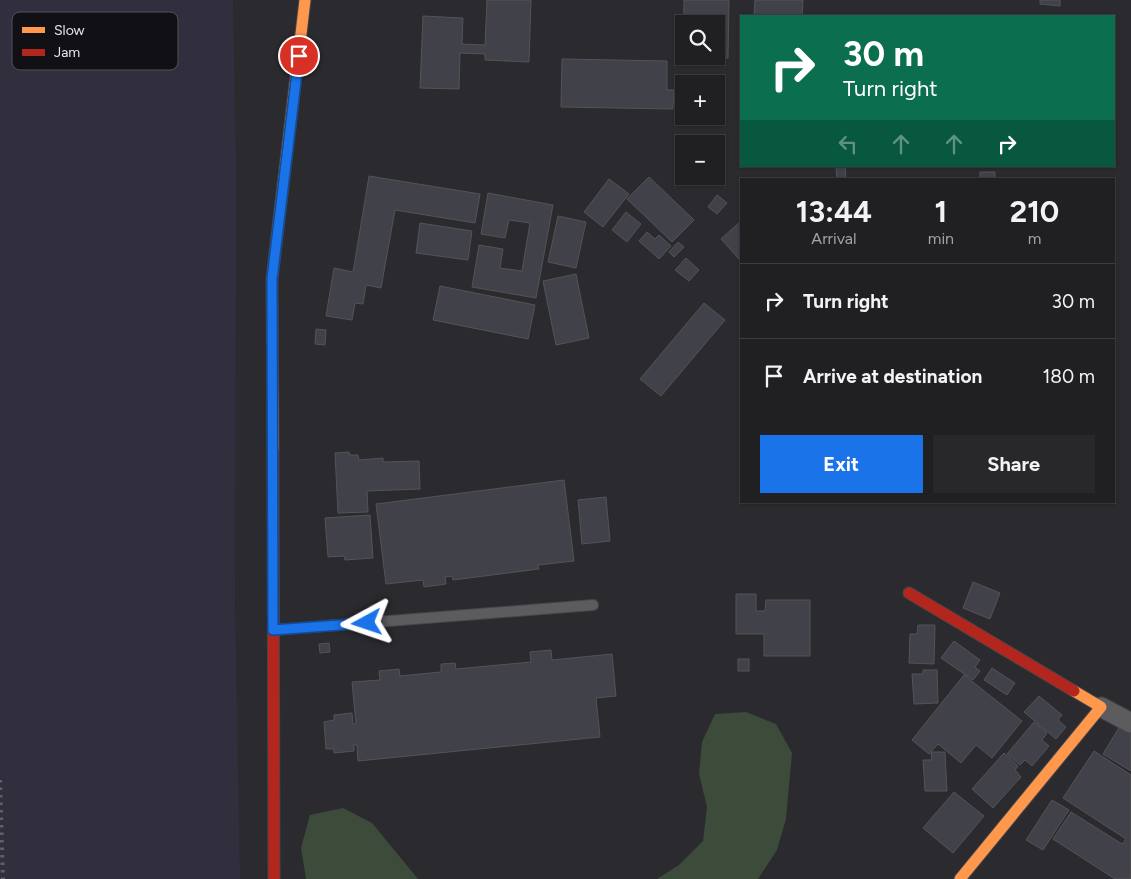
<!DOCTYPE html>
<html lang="en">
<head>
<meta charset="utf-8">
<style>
  :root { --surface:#202023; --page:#28282b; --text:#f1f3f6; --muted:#a2a3a6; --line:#3d3e41; --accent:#1a73e8 }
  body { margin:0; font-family:Figtree,sans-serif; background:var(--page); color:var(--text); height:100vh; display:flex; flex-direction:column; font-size:19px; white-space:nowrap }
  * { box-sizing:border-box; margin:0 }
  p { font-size:16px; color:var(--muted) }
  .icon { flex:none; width:28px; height:28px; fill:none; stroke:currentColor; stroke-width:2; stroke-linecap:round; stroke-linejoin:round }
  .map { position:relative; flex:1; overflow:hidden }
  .side { position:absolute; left:740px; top:178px; width:375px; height:325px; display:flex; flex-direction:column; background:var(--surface); border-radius:0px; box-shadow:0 1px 4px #0004,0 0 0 1px var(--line) }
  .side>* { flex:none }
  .hud { position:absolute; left:740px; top:15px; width:375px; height:152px; border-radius:0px; box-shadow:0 1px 4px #0004,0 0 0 1px var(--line); background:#0b6e4f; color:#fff; overflow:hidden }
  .buttons { position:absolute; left:675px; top:15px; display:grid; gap:10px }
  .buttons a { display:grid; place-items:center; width:50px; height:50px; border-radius:0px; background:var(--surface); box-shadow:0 1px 4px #0004,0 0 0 1px var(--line); font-size:25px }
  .pin { position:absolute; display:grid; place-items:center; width:42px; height:42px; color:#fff; margin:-21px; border:2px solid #fff; border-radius:50%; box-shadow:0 1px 5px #0007 }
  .me { position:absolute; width:55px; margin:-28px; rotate:265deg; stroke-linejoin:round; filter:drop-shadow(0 0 4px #0008) }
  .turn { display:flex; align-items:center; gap:18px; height:105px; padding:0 20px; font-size:22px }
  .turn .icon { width:65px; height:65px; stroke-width:2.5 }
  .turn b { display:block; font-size:35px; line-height:42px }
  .lanes { display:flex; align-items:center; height:48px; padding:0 20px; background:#0003; justify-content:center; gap:25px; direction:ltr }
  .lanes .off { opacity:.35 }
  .eta { display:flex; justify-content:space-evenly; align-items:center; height:85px; text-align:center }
  .eta b { font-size:30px; font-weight:700; line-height:35px }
  .button { display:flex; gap:10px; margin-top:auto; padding:10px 20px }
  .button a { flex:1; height:58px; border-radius:0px; background:var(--accent); color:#fff; font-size:20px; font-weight:700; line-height:58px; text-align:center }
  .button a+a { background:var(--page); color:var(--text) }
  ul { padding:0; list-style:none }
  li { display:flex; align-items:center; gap:15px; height:75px; padding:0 20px; border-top:1px solid var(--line) }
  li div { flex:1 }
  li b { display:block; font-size:19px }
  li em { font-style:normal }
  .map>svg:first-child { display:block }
</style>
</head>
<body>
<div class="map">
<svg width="1131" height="879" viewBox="0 0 1131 879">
  <rect width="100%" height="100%" fill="#2a2a2f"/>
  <polygon fill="#312f3d" points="0,0 233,0 236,166 235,605 240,879 0,879"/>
  <g fill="#3d4c3a">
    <polygon points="746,712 776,724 792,753 786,819 777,850 758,879 657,879 679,865 703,841 707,807 699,774 702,742 715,714"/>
    <polygon points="343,808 372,823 418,879 306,879 301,848 310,815"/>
  </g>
  <g fill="#414149" stroke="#545457" fill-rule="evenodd">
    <polygon points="487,0 531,0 529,62 485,60 485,54 460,53 459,89 420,88 423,16 463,18 462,44 485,45"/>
    <path d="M684,0H729L728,58L683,57ZM684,24H716V56H684Z"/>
    <polygon points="755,0 803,0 802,16 754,16"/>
    <polygon points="1040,0 1060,0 1060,6 1040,4"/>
    <polygon points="562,59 667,61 667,90 674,90 673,109 561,107"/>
    <polygon points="836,166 845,166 846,178 837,179"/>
    <rect x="980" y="172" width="15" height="7"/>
    <polygon points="369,176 480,194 475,223 395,210 381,288 366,285 363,304 355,303 352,320 326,316 334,268 353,272"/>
    <polygon points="649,177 694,220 672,242 627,199"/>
    <polygon points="609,179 629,194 603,227 584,212"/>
    <polygon points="488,193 553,205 536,298 472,287 479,245 503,249 500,268 522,271 530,223 509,220 505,238 481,234"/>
    <polygon points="717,195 727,203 717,214 708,207"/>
    <polygon points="626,212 641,224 627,242 612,230"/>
    <polygon points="558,216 586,222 576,268 548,262"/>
    <polygon points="741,221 741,256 739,259 721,239"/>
    <polygon points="420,223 472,231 468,260 416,253"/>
    <polygon points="647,232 655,239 659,235 671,246 659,259 639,241"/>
    <polygon points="678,242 684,247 674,257 669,252"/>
    <polygon points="686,258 699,270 689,281 675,270"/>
    <polygon points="576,274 589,338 556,345 543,281"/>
    <polygon points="440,286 535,305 528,339 433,320"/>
    <polygon points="704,303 725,320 661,396 640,379"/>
    <polygon points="316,329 326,330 325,345 315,344"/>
    <polygon points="349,452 350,455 358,455 359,460 383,458 383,462 419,461 420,489 367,491 368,512 338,513 335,453"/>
    <polygon points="564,480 574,561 538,565 539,569 453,580 452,576 445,577 446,584 424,587 423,580 386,584 376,504"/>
    <polygon points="606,497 610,541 582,544 578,500"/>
    <polygon points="370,515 373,558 345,560 344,556 328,557 325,518"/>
    <polygon points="973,582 1000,593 990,619 963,608"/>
    <polygon points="736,594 756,594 756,611 765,611 766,600 810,600 810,656 764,656 764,634 736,634"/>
    <polygon points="918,625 935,625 934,664 909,663 910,634 917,634"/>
    <polygon points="954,641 980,660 975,667 980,671 973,680 941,658"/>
    <polygon points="329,643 330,652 320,653 319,644"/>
    <polygon points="551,650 552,660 612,654 616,696 596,698 600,737 358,761 357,745 354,745 354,751 334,753 334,749 326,749 324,722 334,720 334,715 352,713 353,724 356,724 352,682 380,680 379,671 399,669 400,676 441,672 441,664 455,663 456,669 531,662 530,652"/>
    <rect x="738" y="659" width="11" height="12"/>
    <polygon points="992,668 1015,683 1007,695 984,680"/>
    <polygon points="923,670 937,670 938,703 914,704 912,674 923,674"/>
    <polygon points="964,675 1022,721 992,758 976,745 961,763 938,744 929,754 912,740"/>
    <polygon points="1039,696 1062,715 1058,720 1066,727 1056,739 1024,712"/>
    <polygon points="1034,722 1047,733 1042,740 1049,746 1032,766 1025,760 1020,765 1007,754"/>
    <polygon points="1120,726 1131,733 1131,771 1103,754"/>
    <polygon points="1094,751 1131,775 1131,879 1115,879 1053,839 1071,812 1122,844 1126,839 1063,798"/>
    <polygon points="931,752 945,752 947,791 925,791 923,760 932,760"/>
    <polygon points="1004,753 1018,766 1015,770 1021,777 993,808 972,789"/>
    <polygon points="954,792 984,816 953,853 923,828"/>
    <polygon points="1052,800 1069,810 1043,850 1026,840"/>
  </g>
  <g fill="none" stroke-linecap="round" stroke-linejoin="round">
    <g stroke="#46464a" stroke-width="12">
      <polyline id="lane" points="274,630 593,605"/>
    </g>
    <g stroke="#46464a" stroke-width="21">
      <polyline id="street" points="1101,707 1131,723"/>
    </g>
    <g stroke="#46464a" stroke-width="13">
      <g id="slow">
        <polyline points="273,449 272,279 305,0"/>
        <polyline points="960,879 1101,707 1074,691"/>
      </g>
    </g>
    <g stroke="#46464a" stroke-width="13">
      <g id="jam">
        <polyline points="273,449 274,879"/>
        <polyline points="909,593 1074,691"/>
      </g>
    </g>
    <use href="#lane" stroke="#5c5c5f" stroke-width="10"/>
    <use href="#street" stroke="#5c5c5f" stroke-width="19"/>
    <use href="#slow" stroke="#ff974d" stroke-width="11"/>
    <use href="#jam" stroke="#b3261e" stroke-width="11"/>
    <polyline stroke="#616065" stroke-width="4" stroke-dasharray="2.5 5" stroke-linecap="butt" points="0,780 3,879"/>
  </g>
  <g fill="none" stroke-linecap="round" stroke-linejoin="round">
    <g stroke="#114b97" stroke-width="12">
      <polyline id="route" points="299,56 272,279 273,630 367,623"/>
    </g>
    <use href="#route" stroke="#1a73e8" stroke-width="9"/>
  </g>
  <rect x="12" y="12" width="166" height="58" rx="8" fill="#111115" stroke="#515156" stroke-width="1"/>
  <rect x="22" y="27" width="23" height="6" fill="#ff974d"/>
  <rect x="22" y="49" width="23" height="7" fill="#b3261e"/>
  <g font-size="14" fill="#e6e6ec">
    <text x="54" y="35">Slow</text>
    <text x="54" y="57">Jam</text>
  </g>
</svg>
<div class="buttons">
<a><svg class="icon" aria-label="search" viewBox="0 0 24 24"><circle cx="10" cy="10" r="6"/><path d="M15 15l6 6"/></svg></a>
<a>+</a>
<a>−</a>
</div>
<div class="pin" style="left:299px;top:56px;background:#d93025"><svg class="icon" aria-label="arrive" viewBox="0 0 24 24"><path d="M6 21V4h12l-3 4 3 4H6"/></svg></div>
<svg class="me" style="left:367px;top:623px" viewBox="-20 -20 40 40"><path d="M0-17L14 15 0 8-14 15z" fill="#1a73e8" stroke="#fff" stroke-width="4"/></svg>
<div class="hud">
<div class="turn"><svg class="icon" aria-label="right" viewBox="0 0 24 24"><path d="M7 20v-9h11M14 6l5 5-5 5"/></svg><div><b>30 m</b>Turn right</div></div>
<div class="lanes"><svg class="icon off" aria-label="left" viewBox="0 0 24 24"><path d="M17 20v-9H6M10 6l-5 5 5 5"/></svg><svg class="icon off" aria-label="ahead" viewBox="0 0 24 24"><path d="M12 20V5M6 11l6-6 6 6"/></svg><svg class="icon off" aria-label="ahead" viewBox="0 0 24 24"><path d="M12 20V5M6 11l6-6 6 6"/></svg><svg class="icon" aria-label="right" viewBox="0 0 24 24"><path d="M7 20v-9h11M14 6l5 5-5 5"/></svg></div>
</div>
<section class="side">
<div class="eta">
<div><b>13:44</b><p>Arrival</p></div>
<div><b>1</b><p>min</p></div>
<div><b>210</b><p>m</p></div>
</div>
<ul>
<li><svg class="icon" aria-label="right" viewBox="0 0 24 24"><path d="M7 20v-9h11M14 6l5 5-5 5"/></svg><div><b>Turn right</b></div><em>30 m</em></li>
<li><svg class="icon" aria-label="arrive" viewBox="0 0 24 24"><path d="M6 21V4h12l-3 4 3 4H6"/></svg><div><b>Arrive at destination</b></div><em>180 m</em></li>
</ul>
<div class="button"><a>Exit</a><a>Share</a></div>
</section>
</div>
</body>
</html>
